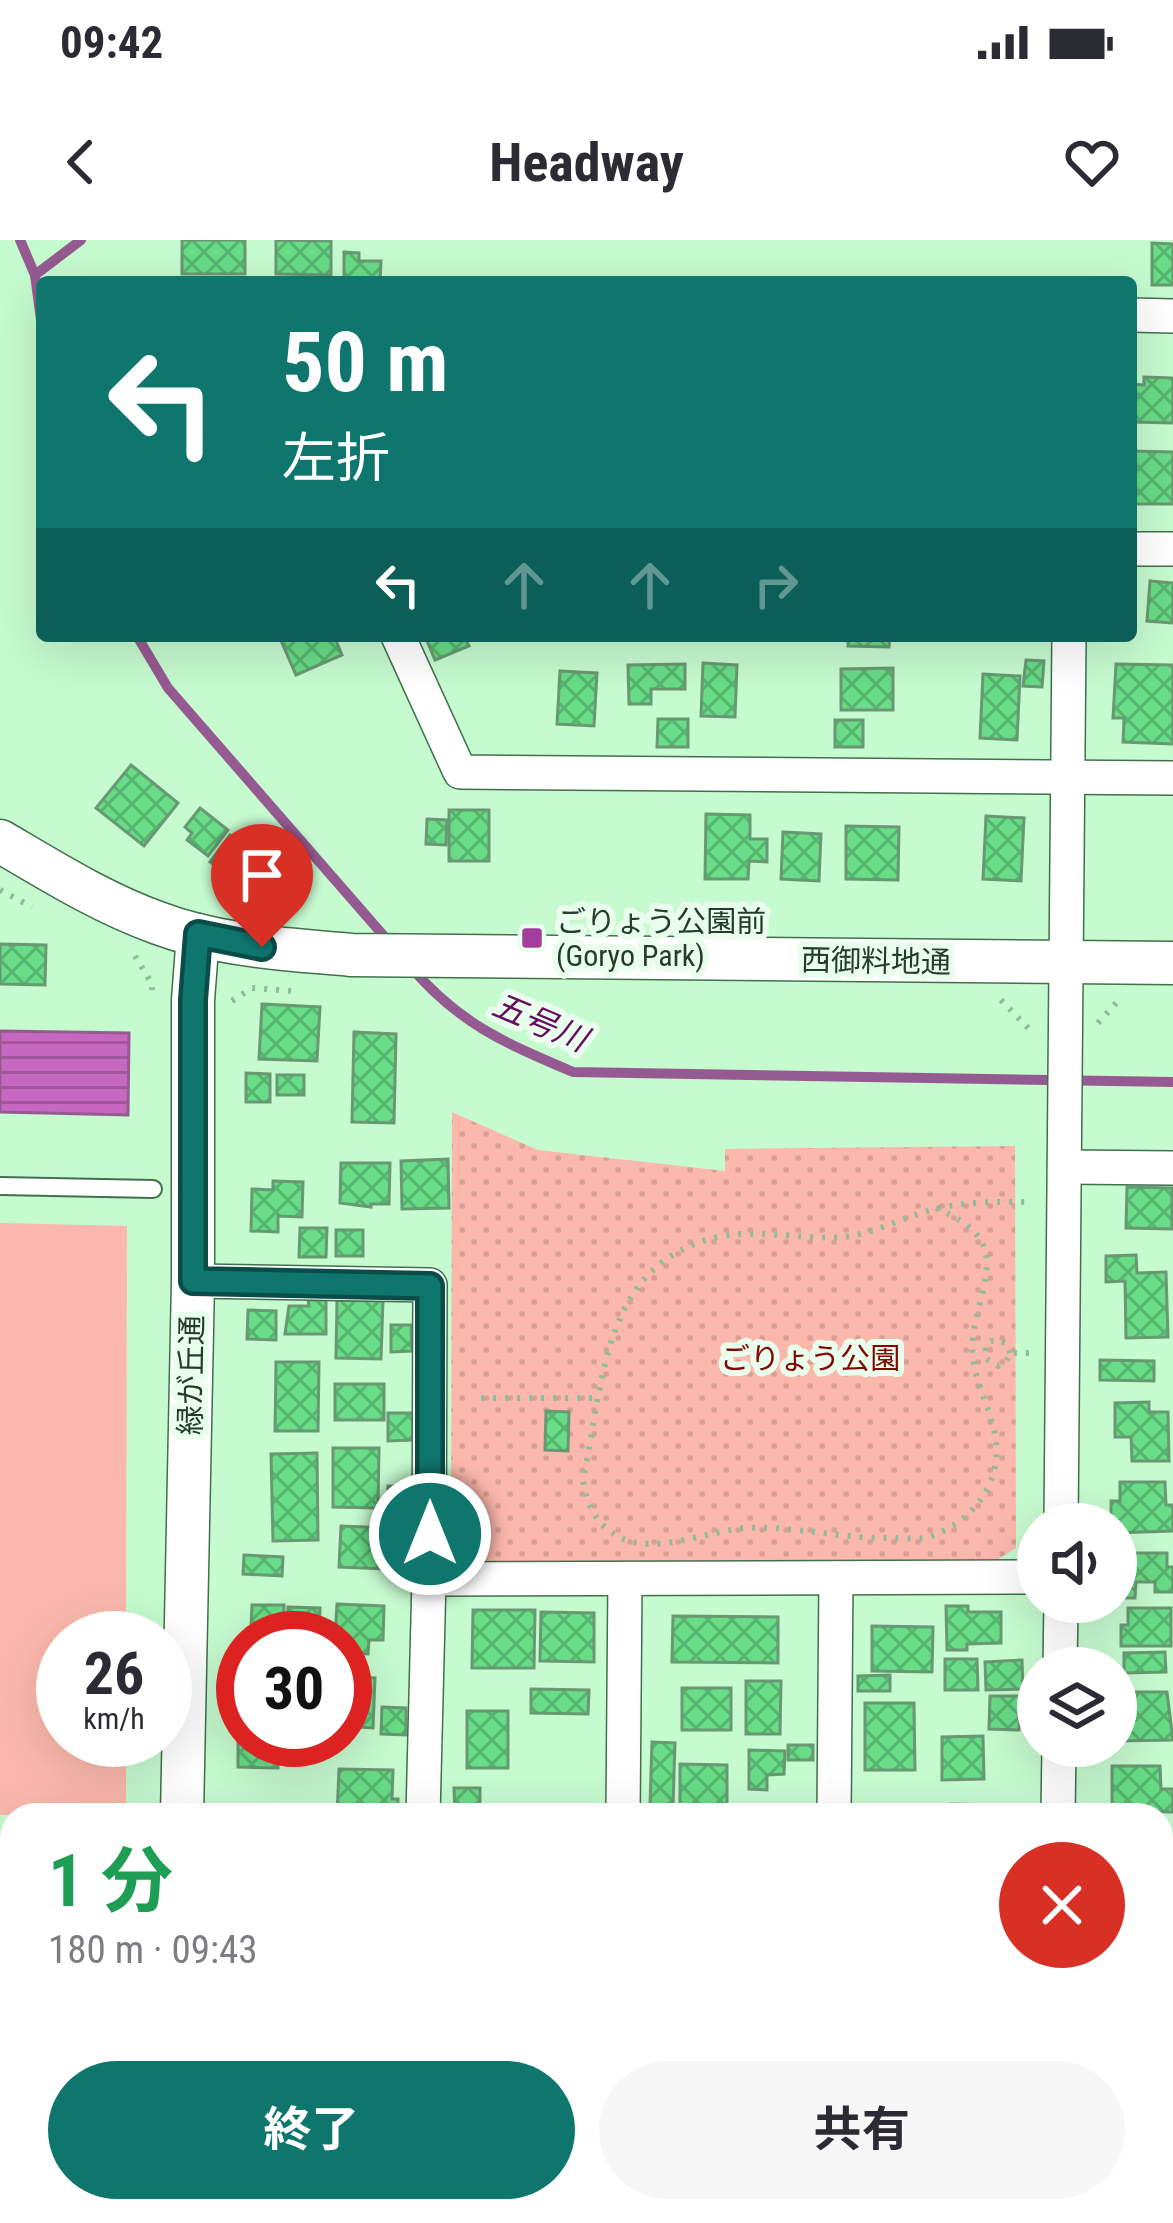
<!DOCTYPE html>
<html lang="ja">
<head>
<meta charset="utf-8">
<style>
  :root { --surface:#fff; --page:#f7f7f7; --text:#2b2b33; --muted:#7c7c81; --accent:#0f766e }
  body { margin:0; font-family:"Roboto Condensed","Noto Sans JP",sans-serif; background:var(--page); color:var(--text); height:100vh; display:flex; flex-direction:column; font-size:45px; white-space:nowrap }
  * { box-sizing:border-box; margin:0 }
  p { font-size:39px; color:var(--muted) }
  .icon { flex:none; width:66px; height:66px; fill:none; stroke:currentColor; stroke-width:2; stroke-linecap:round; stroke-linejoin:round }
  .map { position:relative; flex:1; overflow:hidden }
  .side { position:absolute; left:0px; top:1563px; width:1173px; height:420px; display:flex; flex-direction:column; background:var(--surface); border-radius:36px 36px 0 0; box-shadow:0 12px 48px #0002 }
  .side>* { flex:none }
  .guide { position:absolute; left:36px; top:36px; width:1101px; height:366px; border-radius:12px; box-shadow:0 12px 48px #0002; background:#0f766e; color:#fff; overflow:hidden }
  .fabs { position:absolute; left:1017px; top:1263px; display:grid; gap:24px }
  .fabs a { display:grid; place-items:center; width:120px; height:120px; border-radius:50%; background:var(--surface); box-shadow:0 12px 48px #0002; font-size:60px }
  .speed { position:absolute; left:36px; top:1371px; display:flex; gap:24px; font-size:60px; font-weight:700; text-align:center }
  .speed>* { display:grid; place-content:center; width:156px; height:156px; border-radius:50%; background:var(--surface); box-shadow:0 12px 48px #0002; line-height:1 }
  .speed small { font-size:30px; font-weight:400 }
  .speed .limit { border:18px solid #d22; background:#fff; color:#111 }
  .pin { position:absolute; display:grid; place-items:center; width:102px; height:102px; color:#fff; margin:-123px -51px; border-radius:50% 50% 50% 0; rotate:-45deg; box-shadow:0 0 12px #0007 }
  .pin .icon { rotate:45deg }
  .me { position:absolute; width:132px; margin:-66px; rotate:0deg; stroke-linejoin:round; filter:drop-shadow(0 0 9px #0008) }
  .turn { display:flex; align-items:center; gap:42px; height:252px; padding:0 48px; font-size:54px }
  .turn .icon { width:156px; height:156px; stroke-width:2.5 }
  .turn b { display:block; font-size:84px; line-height:102px }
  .lanes { display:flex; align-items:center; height:114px; padding:0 48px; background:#0003; justify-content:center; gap:60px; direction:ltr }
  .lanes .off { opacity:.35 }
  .round { display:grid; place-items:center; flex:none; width:126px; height:126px; border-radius:63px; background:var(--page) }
  .summary { display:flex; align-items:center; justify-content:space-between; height:204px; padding:0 48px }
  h1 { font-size:72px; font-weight:700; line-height:90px; color:#1e9e55 }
  .button { display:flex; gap:24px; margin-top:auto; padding:24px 48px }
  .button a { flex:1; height:138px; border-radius:72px; background:var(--accent); color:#fff; font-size:48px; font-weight:700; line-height:138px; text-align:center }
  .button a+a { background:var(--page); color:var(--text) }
  .status { display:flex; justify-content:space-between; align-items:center; height:84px; padding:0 60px; background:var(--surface); direction:ltr }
  .status svg { height:33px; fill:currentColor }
  header { display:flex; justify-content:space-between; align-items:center; height:156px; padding:0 48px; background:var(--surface); font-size:54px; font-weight:700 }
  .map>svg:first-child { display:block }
</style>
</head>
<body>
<div class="status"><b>09:42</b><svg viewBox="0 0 49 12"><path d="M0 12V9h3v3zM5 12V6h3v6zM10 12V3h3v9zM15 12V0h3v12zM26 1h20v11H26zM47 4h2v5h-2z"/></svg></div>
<header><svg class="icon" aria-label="back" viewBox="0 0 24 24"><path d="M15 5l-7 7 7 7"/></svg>Headway<svg class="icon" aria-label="heart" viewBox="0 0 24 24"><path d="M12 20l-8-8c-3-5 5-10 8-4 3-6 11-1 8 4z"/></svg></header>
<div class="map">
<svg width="1173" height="1983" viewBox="0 0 1173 1983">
  <defs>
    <pattern id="park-dots" width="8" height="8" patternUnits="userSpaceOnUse" patternTransform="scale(3)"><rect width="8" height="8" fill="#fcb8ac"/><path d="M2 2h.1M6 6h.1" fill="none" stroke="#d89f94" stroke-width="1.8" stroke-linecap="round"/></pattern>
    <pattern id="water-rules" width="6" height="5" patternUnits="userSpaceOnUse" patternTransform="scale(3)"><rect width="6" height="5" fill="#c668bf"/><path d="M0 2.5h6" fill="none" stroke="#a1579b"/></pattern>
    <pattern id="building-cross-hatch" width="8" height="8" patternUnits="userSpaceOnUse" patternTransform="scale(3)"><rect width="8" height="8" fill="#68dc86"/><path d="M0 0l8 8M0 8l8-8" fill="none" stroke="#55b46e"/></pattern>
  </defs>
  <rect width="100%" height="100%" fill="#c6facf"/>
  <polygon fill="#fcb8ac" points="0,983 127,986 126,1398 63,1398 63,1500 126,1500 126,1575 0,1575"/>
  <polygon fill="url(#park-dots)" points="452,872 538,910 725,931 725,909 1015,906 1016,1308 994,1322 469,1324 451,1303"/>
  <polygon fill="url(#water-rules)" stroke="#965a92" stroke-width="3" points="0,791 129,793 128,875 0,872"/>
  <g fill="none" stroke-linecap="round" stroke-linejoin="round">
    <g stroke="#965a92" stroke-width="10">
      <polyline points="20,0 35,35 42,87"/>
      <polyline points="35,35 81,0"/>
      <polyline points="137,396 168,448 390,703"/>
      <path d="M410,726C459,784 505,803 573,832L1173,842"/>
    </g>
  </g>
  <g fill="url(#building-cross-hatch)" stroke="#699973" stroke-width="3">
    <rect x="182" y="0" width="63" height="34"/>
    <polygon points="276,0 331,1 331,35 276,34"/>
    <polygon points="1152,3 1173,4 1173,45 1152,45"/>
    <polygon points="344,12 359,13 359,21 381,21 380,42 344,42"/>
    <polygon points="1144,137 1173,138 1173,183 1131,182 1131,144 1144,145"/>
    <polygon points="1131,211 1173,212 1173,264 1131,264"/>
    <polygon points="1150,341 1173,343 1173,383 1147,381"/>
    <polygon points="279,396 334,396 342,415 296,435"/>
    <polygon points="425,396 464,396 469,406 435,420"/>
    <polygon points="848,396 890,396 889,407 848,406"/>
    <polygon points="1026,420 1044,421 1042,447 1023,446"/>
    <polygon points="703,423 737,425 735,477 701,476"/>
    <polygon points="685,424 685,449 651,449 651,464 629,464 628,425"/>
    <polygon points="1116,424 1173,425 1173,504 1123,502 1124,478 1113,478"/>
    <polygon points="893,428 893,470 841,470 841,429"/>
    <polygon points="560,431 597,433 594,486 557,484"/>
    <polygon points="983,434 1020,436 1017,500 980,498"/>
    <polygon points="658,479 688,479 688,507 657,507"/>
    <rect x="835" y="480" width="28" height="27"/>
    <polygon points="131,525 178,563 144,606 96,568"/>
    <polygon points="200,568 228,590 208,616 187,600 192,593 185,587"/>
    <rect x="449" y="570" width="40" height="51"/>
    <polygon points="706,574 750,575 750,599 767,599 767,622 749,621 748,639 705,639"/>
    <polygon points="986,576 1024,578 1021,641 983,639"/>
    <polygon points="427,579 447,580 446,605 426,604"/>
    <polygon points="846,586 899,587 898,640 846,639"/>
    <polygon points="783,592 821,594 819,641 781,639"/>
    <polygon points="230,595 241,603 221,630 210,622"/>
    <polygon points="0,704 46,705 45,745 0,744"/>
    <polygon points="262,764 320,767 317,821 259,819"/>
    <polygon points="354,792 396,794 394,883 352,882"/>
    <polygon points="246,833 270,834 270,862 246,862"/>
    <rect x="277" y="835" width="27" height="20"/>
    <polygon points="448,919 449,968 402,969 401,921"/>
    <polygon points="341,923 390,923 389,964 371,964 371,967 340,963"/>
    <polygon points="273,941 303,942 302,977 278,976 278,992 251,991 252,949 273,950"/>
    <polygon points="1127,947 1172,948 1172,989 1126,988"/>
    <polygon points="300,988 327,988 326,1017 299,1017"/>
    <rect x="336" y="990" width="27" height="26"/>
    <polygon points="1136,1015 1137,1033 1166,1032 1168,1097 1126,1098 1125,1041 1106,1042 1106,1016"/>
    <polygon points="308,1060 326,1060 326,1094 285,1094 289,1066 309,1066"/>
    <polygon points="337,1060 383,1061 381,1119 336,1118"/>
    <polygon points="248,1070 276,1071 276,1100 247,1099"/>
    <polygon points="391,1085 411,1085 412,1111 391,1112"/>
    <polygon points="1100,1120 1154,1121 1154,1141 1100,1140"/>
    <polygon points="276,1122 319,1122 318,1191 275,1191"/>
    <rect x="335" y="1144" width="49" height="36"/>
    <polygon points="1149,1162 1149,1172 1168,1172 1169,1221 1132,1221 1131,1197 1115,1197 1115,1163"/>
    <polygon points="546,1171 569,1172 568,1211 545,1210"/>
    <polygon points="388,1173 413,1173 413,1200 388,1201"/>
    <polygon points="333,1208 379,1208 378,1268 333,1267"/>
    <polygon points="317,1213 318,1300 273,1301 271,1214"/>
    <polygon points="1120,1242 1165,1242 1166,1265 1173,1265 1173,1291 1116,1293 1116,1284 1111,1284 1111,1261 1120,1261"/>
    <polygon points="388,1246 412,1247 411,1268 387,1267"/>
    <rect x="393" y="1275" width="21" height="19"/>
    <polygon points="341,1286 388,1288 386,1329 339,1327"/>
    <polygon points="1122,1313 1167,1313 1167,1327 1173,1327 1173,1352 1155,1352 1155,1342 1136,1342 1135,1358 1122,1358 1122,1345 1117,1346"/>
    <polygon points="244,1315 283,1317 282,1336 243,1334"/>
    <polygon points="337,1364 384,1366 383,1400 369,1400 368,1414 345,1413 345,1398 335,1398"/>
    <polygon points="252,1365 284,1365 284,1388 251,1387"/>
    <polygon points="946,1366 968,1366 968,1372 1001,1372 1001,1403 967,1404 967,1410 947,1410"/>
    <polygon points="288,1367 320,1368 319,1398 270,1398 270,1390 287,1391"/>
    <polygon points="1128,1368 1171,1368 1171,1406 1121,1406 1121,1385 1128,1385"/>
    <polygon points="473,1370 535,1370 534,1428 472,1428"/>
    <polygon points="541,1372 594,1373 594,1422 540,1421"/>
    <polygon points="673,1376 778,1377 778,1423 672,1422"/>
    <polygon points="872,1386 933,1387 932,1432 872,1431"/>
    <polygon points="1165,1412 1166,1432 1124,1433 1124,1413"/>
    <polygon points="945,1419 977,1419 978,1450 945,1450"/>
    <polygon points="1022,1420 1023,1449 986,1450 985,1422"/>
    <polygon points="890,1435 890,1451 858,1451 858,1436"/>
    <polygon points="345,1436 375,1438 373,1488 345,1486"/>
    <polygon points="746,1441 781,1441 780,1494 746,1494"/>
    <rect x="682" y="1448" width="49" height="42"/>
    <polygon points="531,1449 589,1450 588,1474 531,1473"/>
    <polygon points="1117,1452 1167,1452 1173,1500 1116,1501"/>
    <polygon points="990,1456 1020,1456 1019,1490 989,1489"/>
    <polygon points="865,1463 914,1463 915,1530 865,1530"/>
    <polygon points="382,1467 406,1468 406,1495 381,1494"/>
    <rect x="467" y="1471" width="41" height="57"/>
    <polygon points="983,1496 984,1539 942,1540 942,1497"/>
    <polygon points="238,1500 278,1501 278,1528 238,1527"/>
    <polygon points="652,1502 675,1503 673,1566 650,1565"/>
    <rect x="788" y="1505" width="25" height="15"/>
    <polygon points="749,1510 785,1511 784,1534 767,1535 767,1550 749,1549"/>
    <polygon points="680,1524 727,1525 727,1570 680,1570"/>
    <polygon points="1112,1526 1160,1526 1161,1549 1173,1549 1173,1572 1112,1571"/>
    <polygon points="339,1529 393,1530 392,1559 398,1559 398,1575 337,1575"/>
    <polygon points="454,1548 480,1548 480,1573 455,1574"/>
    <polygon points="952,1564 993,1565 993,1575 952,1575"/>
    <polygon points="1161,1594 1165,1594 1165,1616 1173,1616 1173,1643 1161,1643"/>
    <polygon points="3,1863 12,1863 12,1946 0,1946"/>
    <polygon points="258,1971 317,1971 319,1972 314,1983 253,1983"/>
    <rect x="399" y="1971" width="55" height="12"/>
    <polygon points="537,1971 593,1971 592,1983 536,1983"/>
    <rect x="663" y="1971" width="53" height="12"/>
    <rect x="736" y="1971" width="37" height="12"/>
    <rect x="867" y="1971" width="46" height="12"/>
  </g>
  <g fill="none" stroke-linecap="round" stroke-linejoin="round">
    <g stroke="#41704c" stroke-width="20">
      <g id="service">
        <polyline points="0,946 153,949"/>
        <polyline points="0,1610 12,1610"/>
      </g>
    </g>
    <g stroke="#41704c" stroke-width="36">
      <g id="minor">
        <polyline points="1131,75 1173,76"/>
        <polyline points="1131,309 1173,309"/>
        <polyline points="398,396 460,532 1173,538"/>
        <polyline points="1065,927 1173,928"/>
        <polyline points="193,1041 430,1045 429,1339 423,1575"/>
        <polyline points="1061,1284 1069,396"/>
        <polyline points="429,1339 1038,1337"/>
        <polyline points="1060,1428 1061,1362"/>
        <polyline points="623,1575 625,1339"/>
        <polyline points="834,1575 836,1338"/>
        <polyline points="1058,1575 1059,1506"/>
        <polyline points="1161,1683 1173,1684"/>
        <polyline points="0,1850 12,1850"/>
        <polyline points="354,1983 357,1971"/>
        <polyline points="620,1983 620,1971"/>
        <polyline points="830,1983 830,1971"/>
        <polyline points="1055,1983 1055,1971"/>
      </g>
    </g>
    <g stroke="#41704c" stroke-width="45">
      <g id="tertiary">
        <path d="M0,601C51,631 102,663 158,683C219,706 286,709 351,715L1173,723"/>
        <polyline points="182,1575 193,1041 193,760 198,695"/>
        <polyline points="80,1983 86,1971"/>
      </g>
    </g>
    <g stroke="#92bc99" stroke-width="6" stroke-dasharray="3 9" stroke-linecap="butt">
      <polyline points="0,650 32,667"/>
      <polyline points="135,716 152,744 152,758"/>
      <polyline points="1001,760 1033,793"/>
      <polyline points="232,761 252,748 293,751"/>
      <polyline points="1098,783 1118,761"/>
      <path d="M936,968C1011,1000 984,1032 973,1095C965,1148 1015,1189 989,1245C978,1270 955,1288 929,1297C918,1300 904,1298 893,1298C842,1299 797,1286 747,1288C709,1290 658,1315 621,1298C596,1286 587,1265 583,1240C604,1141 602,1019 723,996C761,989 803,1000 843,997C874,994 901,978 931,970C963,961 998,962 1032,962"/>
      <polyline points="1010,1113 1008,1105 999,1100 991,1101 986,1105 985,1118 998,1126 1006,1122 1010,1113 1029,1113"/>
      <polyline points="481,1158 600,1158"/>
    </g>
    <use href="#service" stroke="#fff" stroke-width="16"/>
    <use href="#minor" stroke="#fff" stroke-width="33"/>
    <use href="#tertiary" stroke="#fff" stroke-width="42"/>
  </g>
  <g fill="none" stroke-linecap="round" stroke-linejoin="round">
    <g stroke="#0a4d48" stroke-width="30">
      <polyline id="route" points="262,707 198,694 193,760 193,1041 430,1046 430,1294"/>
    </g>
    <use href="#route" stroke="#0f766e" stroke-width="21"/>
  </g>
  <rect fill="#a43c9e" stroke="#eafeed" stroke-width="4.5" x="520" y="686" width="24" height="24" rx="6"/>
  <g text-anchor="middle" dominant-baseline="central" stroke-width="12" stroke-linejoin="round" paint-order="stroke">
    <g font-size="30" fill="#263b2a" stroke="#eafeed" text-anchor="start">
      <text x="556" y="681">ごりょう公園前<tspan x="556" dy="34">(Goryo Park)</tspan></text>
    </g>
    <g font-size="30" fill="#263b2a" stroke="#eafeed">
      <text transform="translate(876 721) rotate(1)">西御料地通</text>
      <text transform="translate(191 1135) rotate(-89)">緑が丘通</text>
    </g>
    <g font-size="30" fill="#810701" stroke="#eafeed">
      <text x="810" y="1118">ごりょう公園</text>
    </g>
    <g font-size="33" font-style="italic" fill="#660d62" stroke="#eafeed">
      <text transform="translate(540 782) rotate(23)">五号川</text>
    </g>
  </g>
</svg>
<div class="fabs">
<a><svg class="icon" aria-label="sound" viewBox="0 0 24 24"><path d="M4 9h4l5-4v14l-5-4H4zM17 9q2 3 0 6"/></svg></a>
<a><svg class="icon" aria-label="layers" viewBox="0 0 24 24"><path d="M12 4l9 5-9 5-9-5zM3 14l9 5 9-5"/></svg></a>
</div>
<div class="speed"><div>26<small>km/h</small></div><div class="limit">30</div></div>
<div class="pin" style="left:262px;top:707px;background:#d93025"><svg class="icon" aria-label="arrive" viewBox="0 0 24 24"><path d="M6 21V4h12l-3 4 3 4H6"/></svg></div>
<svg class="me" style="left:430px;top:1294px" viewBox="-20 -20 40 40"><circle r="17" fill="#0f766e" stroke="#fff" stroke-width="3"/><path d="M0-11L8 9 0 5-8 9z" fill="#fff"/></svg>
<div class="guide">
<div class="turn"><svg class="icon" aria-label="left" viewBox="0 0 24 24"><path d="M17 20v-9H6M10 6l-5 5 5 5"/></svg><div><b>50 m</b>左折</div></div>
<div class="lanes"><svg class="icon" aria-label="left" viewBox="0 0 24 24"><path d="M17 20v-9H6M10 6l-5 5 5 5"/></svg><svg class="icon off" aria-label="ahead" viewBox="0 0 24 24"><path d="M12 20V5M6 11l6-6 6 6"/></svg><svg class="icon off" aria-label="ahead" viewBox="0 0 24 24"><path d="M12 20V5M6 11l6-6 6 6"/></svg><svg class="icon off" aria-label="right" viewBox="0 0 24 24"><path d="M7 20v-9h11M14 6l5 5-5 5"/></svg></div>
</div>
<section class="side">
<div class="summary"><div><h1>1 分</h1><p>180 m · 09:43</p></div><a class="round" style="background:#d93025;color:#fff"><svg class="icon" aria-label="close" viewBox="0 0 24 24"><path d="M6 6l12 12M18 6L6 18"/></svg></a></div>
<div class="button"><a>終了</a><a>共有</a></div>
</section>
</div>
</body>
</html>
